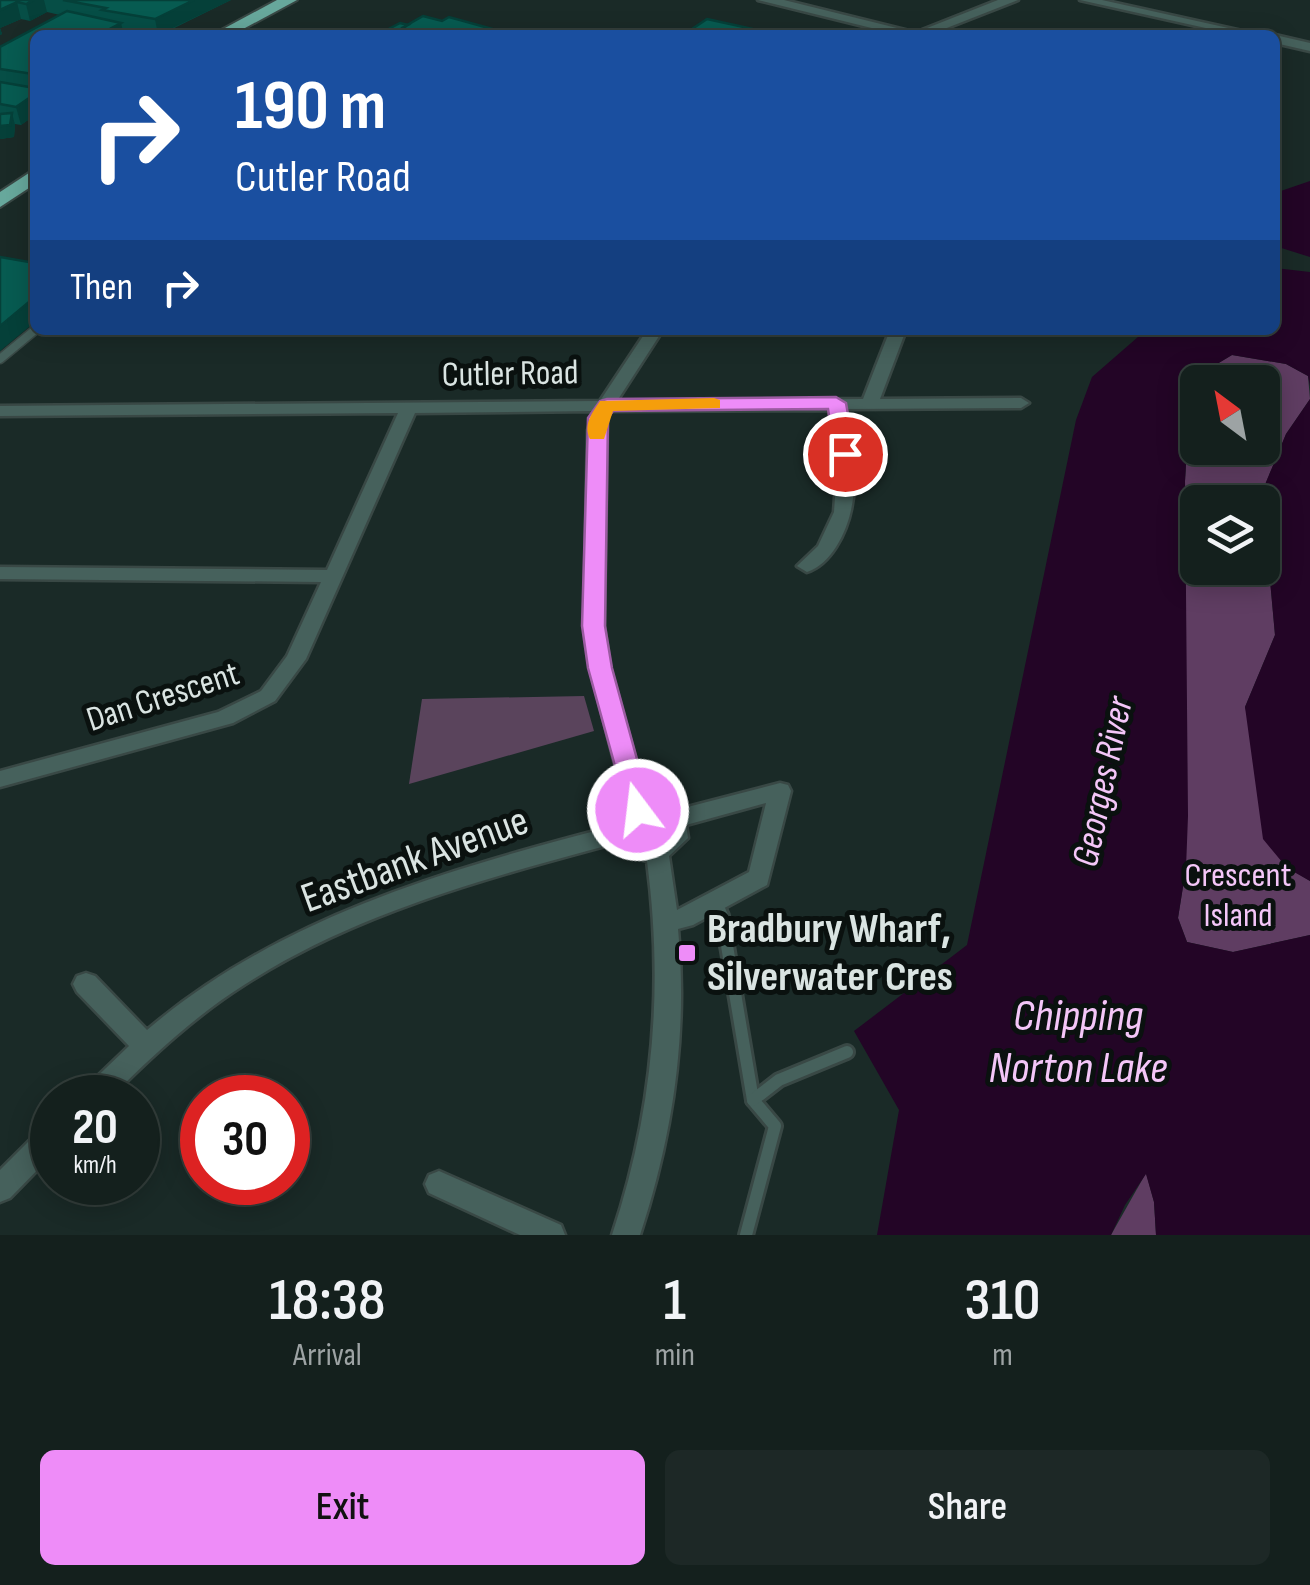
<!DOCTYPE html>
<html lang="en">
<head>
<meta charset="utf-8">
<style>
  :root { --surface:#14201d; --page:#1d2826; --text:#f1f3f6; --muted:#9da3a4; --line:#333e3b; --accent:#ee8cf8 }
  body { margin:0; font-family:"Sofia Sans Condensed",sans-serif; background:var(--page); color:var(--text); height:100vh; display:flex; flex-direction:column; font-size:38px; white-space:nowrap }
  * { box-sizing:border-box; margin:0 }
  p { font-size:32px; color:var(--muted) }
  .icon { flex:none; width:55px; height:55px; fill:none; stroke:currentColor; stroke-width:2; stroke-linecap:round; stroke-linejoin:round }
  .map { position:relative; height:1235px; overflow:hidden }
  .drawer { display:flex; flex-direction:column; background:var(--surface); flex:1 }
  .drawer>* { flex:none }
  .hud { position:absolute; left:30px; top:30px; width:1250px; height:305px; border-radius:15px; box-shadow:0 5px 25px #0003,0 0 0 2px var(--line); background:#1a4fa0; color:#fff; overflow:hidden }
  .needle { width:65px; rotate:328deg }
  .tools { position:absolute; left:1180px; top:365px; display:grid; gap:20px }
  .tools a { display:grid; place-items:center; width:100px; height:100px; border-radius:15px; background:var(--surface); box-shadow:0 5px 25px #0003,0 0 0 2px var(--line); font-size:50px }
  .speed { position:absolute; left:30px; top:1075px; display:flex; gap:20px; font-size:50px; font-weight:700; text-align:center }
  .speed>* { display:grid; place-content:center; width:130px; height:130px; border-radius:50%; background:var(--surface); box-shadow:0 5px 25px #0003,0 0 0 2px var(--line); line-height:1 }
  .speed small { font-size:25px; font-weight:400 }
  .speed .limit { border:15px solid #d22; background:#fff; color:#111 }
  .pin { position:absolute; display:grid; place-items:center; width:85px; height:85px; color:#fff; margin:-42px; border:5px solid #fff; border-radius:50%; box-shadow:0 2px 10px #0007 }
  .me { position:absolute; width:110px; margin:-55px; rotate:345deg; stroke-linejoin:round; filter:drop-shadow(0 0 8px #0008) }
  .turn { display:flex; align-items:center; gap:35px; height:210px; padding:0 40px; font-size:45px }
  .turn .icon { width:130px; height:130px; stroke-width:2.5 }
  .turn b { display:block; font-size:70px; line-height:85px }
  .then { display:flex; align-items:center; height:95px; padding:0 40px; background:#0003; gap:20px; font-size:38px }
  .eta { display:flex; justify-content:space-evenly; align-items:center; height:170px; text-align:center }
  .eta b { font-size:60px; font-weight:600; line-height:70px }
  .cta { display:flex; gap:20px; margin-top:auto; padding:20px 40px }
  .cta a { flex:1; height:115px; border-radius:15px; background:var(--accent); color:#111; font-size:40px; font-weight:600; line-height:115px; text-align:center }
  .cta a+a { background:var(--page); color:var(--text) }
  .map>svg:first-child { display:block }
</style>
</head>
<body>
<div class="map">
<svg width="1310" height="1235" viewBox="0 0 1310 1235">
  <rect width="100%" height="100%" fill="#1a2a27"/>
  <polygon fill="#5a445c" points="584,696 594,731 409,784 422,699"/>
  <g fill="#5f3d62" fill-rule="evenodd">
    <path d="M1232,355L1286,364L1308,376L1310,399L1286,434L1262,492L1275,635L1245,707L1287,867L1310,881V935L1233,952L1187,942L1178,918L1186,868L1185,481L1188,431L1197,421L1198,448H1262V382H1210L1212,367ZM1198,502H1262V568H1198Z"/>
    <polygon points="1146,1173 1154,1202 1156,1235 1111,1235"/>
  </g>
  <g fill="#230526">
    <polygon points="1310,181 1310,257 1275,246 1275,193"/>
    <polygon points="1275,268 1310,272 1310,386 1308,376 1286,364 1232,355 1212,367 1210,382 1198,382 1197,421 1188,431 1185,481 1188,816 1186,868 1178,918 1187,942 1233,952 1310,935 1310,1235 1156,1235 1154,1202 1146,1174 1125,1205 1111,1235 877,1235 899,1110 854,1031 967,945 1076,420 1092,377 1146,330 1275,330"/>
    <polygon points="1310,399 1310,881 1287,868 1263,839 1245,707 1275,635 1262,492 1286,434"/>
  </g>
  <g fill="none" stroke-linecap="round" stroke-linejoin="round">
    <g stroke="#394845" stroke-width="11">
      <polyline id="service-far1" points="0,359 35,330"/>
    </g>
    <g stroke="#394845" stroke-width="18">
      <g id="service">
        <polyline points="716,902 722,916 753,1100 775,1126 746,1235"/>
        <polyline points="753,1100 779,1080 847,1052"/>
      </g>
    </g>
    <g stroke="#394845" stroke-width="5">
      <g id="minor">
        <polygon points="1080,0 1102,0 1260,35 1237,35"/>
        <polygon points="1275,35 1310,43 1310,51 1275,43"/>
        <path d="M647,330H663L617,401L863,399L890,330H906L880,399L1021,398L1029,403L1021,408L846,409C854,457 863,504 836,547C829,558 819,568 807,572L797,566L818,546L834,512L837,469L829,410L611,411L607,418L604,626L610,667L647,801L654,799L676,810L780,783L788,785L791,791L767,885L693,925L678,929C688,1034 673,1135 640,1235H612C653,1112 664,990 647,861L628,856L613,844C487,878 355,913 244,985C195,1016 152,1056 110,1098H79L83,1090L129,1046L77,992L73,984L77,976L86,973L95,976L147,1030C278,918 446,870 610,827L626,807L590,667L584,626L588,430L594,411L415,413L306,659L275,701L233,723L0,787V771L218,712L261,691L287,656L321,582L0,579V567L327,570L398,413L0,416V406L600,401ZM766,803L749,872L677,910L669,856L688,838L686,825ZM652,817L663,824L664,835C654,844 645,845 634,837L633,827L638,821Z"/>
        <polygon points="52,1124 52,1155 10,1198 0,1202 0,1170 42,1128"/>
        <polygon points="439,1171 561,1225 565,1235 520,1235 429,1193 425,1184 429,1175"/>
      </g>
    </g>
    <g stroke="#394845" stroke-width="5">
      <g id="tertiary">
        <polygon points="758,0 784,0 913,32 900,35"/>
        <polygon points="998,0 1018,0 934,33 922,30"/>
      </g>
    </g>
    <g stroke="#394845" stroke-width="4">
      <g id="trunk">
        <polygon points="277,0 297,0 232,35 212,35"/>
        <polygon points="35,169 35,184 0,207 0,192"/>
      </g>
    </g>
    <use href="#service-far1" stroke="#46615c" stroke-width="8"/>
    <use href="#service" stroke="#46615c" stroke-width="12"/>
    <use href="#minor" fill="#46615c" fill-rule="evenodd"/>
    <use href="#tertiary" fill="#46615c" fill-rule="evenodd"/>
    <use href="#trunk" fill="#67a89c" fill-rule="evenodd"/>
  </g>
  <g fill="#064e46">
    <polygon points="0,0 231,0 160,35 123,30 124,35 35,35 35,115 21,125 15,124 14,137 0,139 0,47 60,15 47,12 30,21 21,19 0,28 2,34 0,35"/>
    <polygon points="442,21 514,35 381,35 381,33 408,25"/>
  </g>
  <g fill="#054039">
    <polygon points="34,0 44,0 47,12 30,21 26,4"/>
    <polygon points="194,0 231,0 158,35 155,19"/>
    <polygon points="17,2 21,19 0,28 2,34 0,35 0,10"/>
    <polygon points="121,23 124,35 98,35"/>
    <polygon points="35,94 35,115 21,125 16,107"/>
    <polygon points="12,113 15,125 14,137 0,139 0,126"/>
    <polygon points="35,297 35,322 0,351 0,326"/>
  </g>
  <g fill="#075b51" stroke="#054039" stroke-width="2.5">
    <polygon points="0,0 34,0 26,4 17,2 0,10"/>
    <polygon points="63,0 194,0 155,19 102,10 106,8"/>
    <polygon points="67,11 121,23 98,35 35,35 35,73 33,74 0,69 0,47"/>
    <polygon points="423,16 442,21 449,17 514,35 431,35 402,28"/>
    <polygon points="707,19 775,34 683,35"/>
    <polygon points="400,23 408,25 402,28 403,34 401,35 389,35 381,33"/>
    <polygon points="0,82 35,88 35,94 16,107 0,104"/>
    <polygon points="12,113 10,125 0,126 0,114"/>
    <polygon points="0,257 35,263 35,297 0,326"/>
  </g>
  <polygon fill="#ee8cf8" stroke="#9b5ba1" stroke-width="2.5" points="836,397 846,403 855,454 845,460 835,454 828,409 613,411 608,418 605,626 612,668 651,810 647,817 629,817 588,668 582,626 588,418 600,401 607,399"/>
  <path fill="#f59e0b" d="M714,398L720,400V408L613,411L604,439H590C583,425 592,413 600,401Z"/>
  <rect fill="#ee8cf8" stroke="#0a110f" stroke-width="4" x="677" y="943" width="20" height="20" rx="5"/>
  <g text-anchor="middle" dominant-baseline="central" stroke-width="10" stroke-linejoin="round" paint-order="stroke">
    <g font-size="35" fill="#dae4e2" stroke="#0a110f">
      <text transform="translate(510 374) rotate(-1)">Cutler Road</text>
      <text transform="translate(163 697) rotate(-18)">Dan Crescent</text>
    </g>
    <g font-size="35" fill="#f4c6f8" stroke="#0a110f">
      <text x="1238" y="875">Crescent<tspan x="1238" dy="40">Island</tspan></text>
    </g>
    <g font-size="38" font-style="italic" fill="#f4c6f8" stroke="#0a110f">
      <text transform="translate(1103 782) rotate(-78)">Georges River</text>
    </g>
    <g font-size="42" fill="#dae4e2" stroke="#0a110f">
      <text transform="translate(415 860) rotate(-20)">Eastbank Avenue</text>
    </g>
    <g font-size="42" font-weight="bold" fill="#dae4e2" stroke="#0a110f" text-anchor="start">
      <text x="707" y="929">Bradbury Wharf,<tspan x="707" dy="48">Silverwater Cres</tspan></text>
    </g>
    <g font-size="45" font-style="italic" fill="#f4c6f8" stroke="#0a110f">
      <text x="1078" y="1016">Chipping<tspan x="1078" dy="52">Norton Lake</tspan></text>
    </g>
  </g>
</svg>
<div class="tools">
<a><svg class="needle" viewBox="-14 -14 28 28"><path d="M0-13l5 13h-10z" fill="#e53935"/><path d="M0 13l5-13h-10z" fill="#9da3a4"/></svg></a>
<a><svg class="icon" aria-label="layers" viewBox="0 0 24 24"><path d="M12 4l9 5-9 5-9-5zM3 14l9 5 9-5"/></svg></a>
</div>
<div class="speed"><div>20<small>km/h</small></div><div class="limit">30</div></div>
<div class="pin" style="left:845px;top:454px;background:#d93025"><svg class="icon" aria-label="arrive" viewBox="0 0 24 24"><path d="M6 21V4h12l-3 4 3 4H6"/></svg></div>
<svg class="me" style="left:638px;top:810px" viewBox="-20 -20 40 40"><circle r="17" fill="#ee8cf8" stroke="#fff" stroke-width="3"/><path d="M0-11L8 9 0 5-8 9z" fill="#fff"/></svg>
<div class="hud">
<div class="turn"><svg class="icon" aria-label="right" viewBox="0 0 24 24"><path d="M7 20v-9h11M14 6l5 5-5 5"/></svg><div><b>190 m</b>Cutler Road</div></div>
<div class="then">Then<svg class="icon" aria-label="right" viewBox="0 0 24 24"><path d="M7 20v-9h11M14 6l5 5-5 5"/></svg></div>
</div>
</div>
<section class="drawer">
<div class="eta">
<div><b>18:38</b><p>Arrival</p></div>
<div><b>1</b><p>min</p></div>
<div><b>310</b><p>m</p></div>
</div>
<div class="cta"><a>Exit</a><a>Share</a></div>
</section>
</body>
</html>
